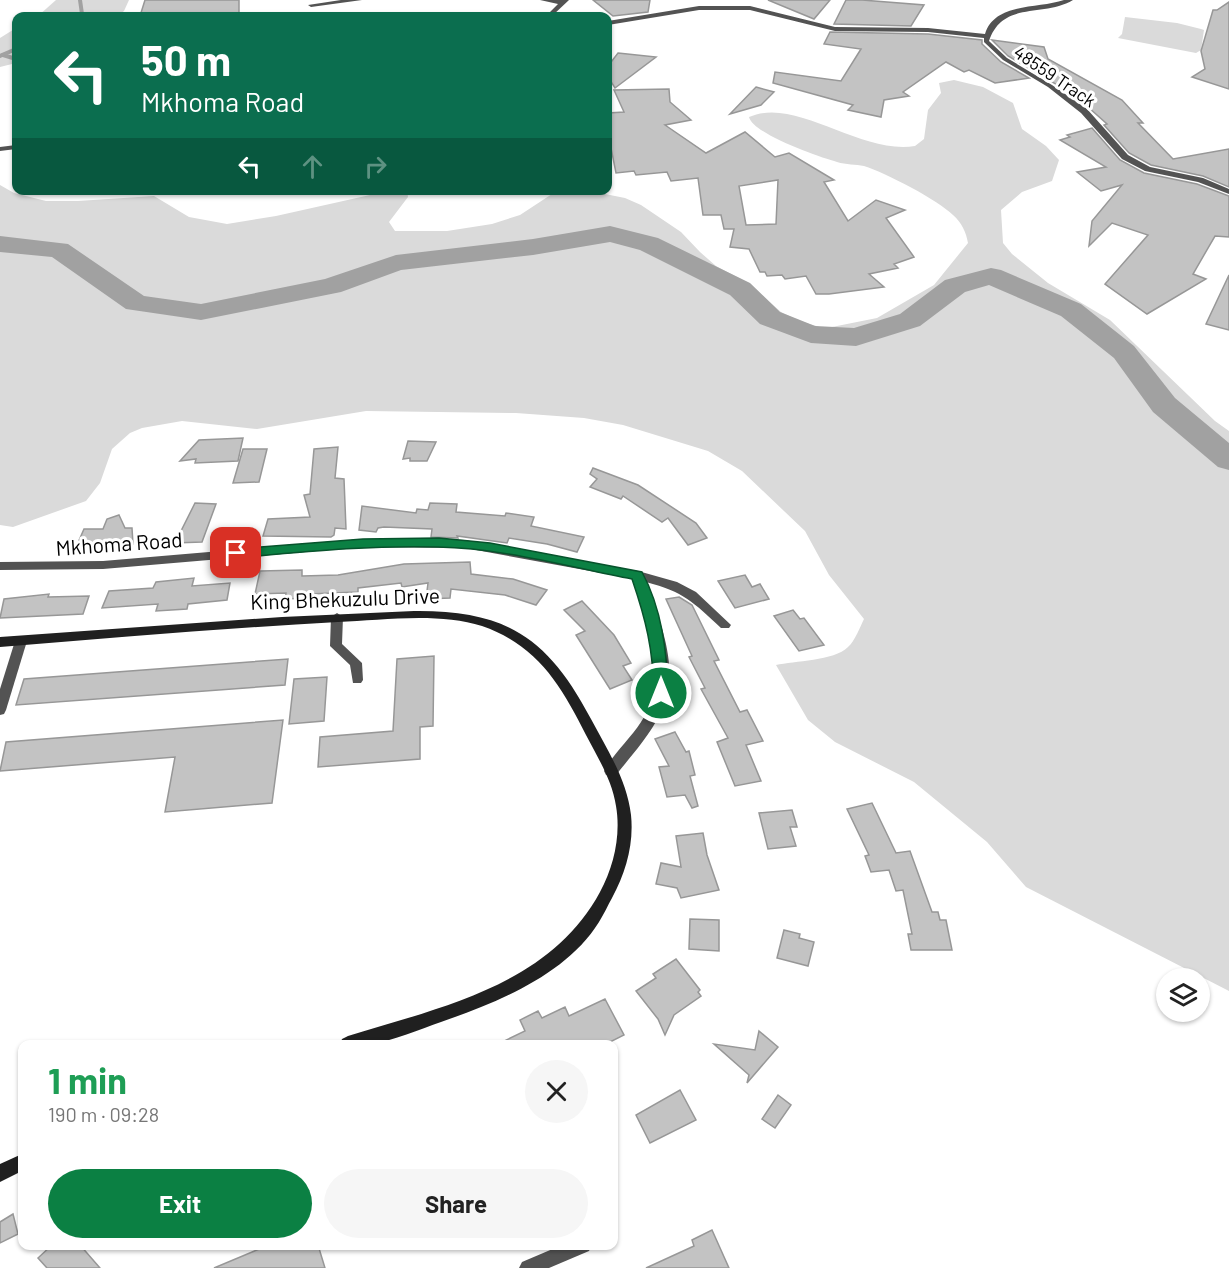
<!DOCTYPE html>
<html lang="en">
<head>
<meta charset="utf-8">
<style>
  :root { --surface:#fff; --page:#f6f6f6; --text:#222; --muted:#767676; --accent:#0b8043 }
  body { margin:0; font-family:Barlow,sans-serif; background:var(--page); color:var(--text); height:100vh; display:flex; flex-direction:column; font-size:22px; white-space:nowrap }
  * { box-sizing:border-box; margin:0 }
  p { font-size:20px; color:var(--muted) }
  .icon { flex:none; width:33px; height:33px; fill:none; stroke:currentColor; stroke-width:2; stroke-linecap:round; stroke-linejoin:round }
  .map { position:relative; flex:1; overflow:hidden }
  .panel { position:absolute; left:18px; top:1040px; width:600px; height:210px; display:flex; flex-direction:column; background:var(--surface); border-radius:12px; box-shadow:0 2px 4px #0004 }
  .panel>* { flex:none }
  .top-card { position:absolute; left:12px; top:12px; width:600px; height:183px; border-radius:12px; box-shadow:0 2px 4px #0004; background:#0b6e4f; color:#fff; overflow:hidden }
  .controls { position:absolute; left:1156px; top:968px; display:grid; gap:12px }
  .controls a { display:grid; place-items:center; width:54px; height:54px; border-radius:50%; background:var(--surface); box-shadow:0 2px 4px #0004; font-size:30px }
  .pin { position:absolute; display:grid; place-items:center; width:51px; height:51px; color:#fff; margin:-26px; border-radius:12px; box-shadow:0 3px 9px #0006 }
  .me { position:absolute; width:66px; margin:-33px; rotate:0deg; stroke-linejoin:round; filter:drop-shadow(0 0 4px #0008) }
  .turn { display:flex; align-items:center; gap:21px; height:126px; padding:0 30px; font-size:27px }
  .turn .icon { width:78px; height:78px; stroke-width:2.5 }
  .turn b { display:block; font-size:42px; line-height:51px }
  .lanes { display:flex; align-items:center; height:57px; padding:0 30px; background:#0003; justify-content:center; gap:30px; direction:ltr }
  .lanes .off { opacity:.35 }
  .round { display:grid; place-items:center; flex:none; width:63px; height:63px; border-radius:32px; background:var(--page) }
  .head { display:flex; align-items:center; justify-content:space-between; height:102px; padding:0 30px }
  h1 { font-size:36px; font-weight:700; line-height:45px; color:#1e9e55 }
  .button { display:flex; gap:12px; margin-top:auto; padding:12px 30px }
  .button a { flex:1; height:69px; border-radius:36px; background:var(--accent); color:#fff; font-size:24px; font-weight:700; line-height:69px; text-align:center }
  .button a+a { background:var(--page); color:var(--text) }
  .map>svg:first-child { display:block }
</style>
</head>
<body>
<div class="map">
<svg width="1229" height="1268" viewBox="0 0 1229 1268">
  <rect width="100%" height="100%" fill="#fff"/>
  <g fill="#dadada">
    <polygon points="56,0 129,0 124,11 117,16 38,16"/>
    <polygon points="1125,17 1177,23 1201,29 1204,30 1201,50 1196,53 1118,38 1122,34"/>
    <polygon points="16,28 16,63 0,67 0,38"/>
    <path d="M954,80L983,87L1013,103L1022,129L1046,146L1059,160L1052,181L1022,192L1001,210L1003,243L1012,254L1048,283L1110,320L1215,421L1229,431V991L1026,887L987,842L914,782L835,742L808,720L776,665C794,661 834,661 848,647C855,641 860,627 864,619L829,575L805,531L742,471L708,451L623,425L584,418L516,413L366,411L257,429L182,421L142,428L130,433L112,449L100,483L86,501L13,527L0,525V185L14,193L46,201H78L154,196L189,217L227,224L276,216L388,191H407L408,197L389,222L395,231H447L492,224L520,215L552,194L595,192L625,198L641,205L681,232L700,252L716,266L748,283L781,312L799,321L820,327H832L877,318L934,285L968,243C966,232 962,223 953,215C938,200 886,173 864,166C856,164 846,165 837,162C819,157 753,134 749,117C796,96 860,155 915,146L924,139L928,110L941,93L939,83Z"/>
  </g>
  <g fill="none" stroke-linecap="round" stroke-linejoin="round">
    <g stroke="#a1a1a1" stroke-width="4">
      <polyline points="77,16 82,14 80,0"/>
      <polyline points="3,55 16,59"/>
      <polyline points="0,56 16,49"/>
    </g>
    <polygon fill="#a1a1a1" fill-rule="evenodd" points="610,226 658,238 750,283 780,312 815,326 854,328 900,314 945,280 991,268 1001,270 1081,304 1134,346 1175,398 1229,443 1229,470 1218,467 1153,412 1114,358 1061,316 989,285 965,292 920,326 856,346 811,343 760,324 730,295 640,250 610,242 533,255 401,270 341,292 201,320 126,309 52,257 0,252 0,236 68,244 144,296 201,304 325,279 396,255 533,239"/>
  </g>
  <g fill="#c3c3c3" stroke="#979797" stroke-width="1.5" fill-rule="evenodd">
    <polygon points="145,0 239,0 239,16 140,16"/>
    <polygon points="593,0 650,0 648,12 613,16"/>
    <polygon points="768,0 830,0 814,19"/>
    <polygon points="846,0 862,0 924,5 911,26 834,24"/>
    <polygon points="1229,2 1229,89 1192,77 1205,69 1201,51 1213,10 1217,10"/>
    <polygon points="830,32 928,34 982,40 982,44 1001,62 1029,78 995,83 969,70 964,72 946,62 903,92 909,96 884,100 881,117 848,110 853,105 773,83 775,72 841,81 861,49 824,44"/>
    <polygon points="992,40 1044,47 1048,59 1122,100 1143,123 1138,123 1173,159 1229,149 1229,187 1203,176 1151,165 1129,153 1104,125 1107,124 1088,107 1066,90 1008,56"/>
    <polygon points="618,53 656,57 615,88 608,77 608,66"/>
    <polygon points="756,87 774,92 761,105 730,114"/>
    <path d="M669,89L670,102L691,120L665,125L706,153L745,132L775,157L789,153L834,180L824,182L848,221L876,200L905,210L886,218L914,257L894,264L898,268L869,274L884,287L829,294H816L806,276L785,279L782,275L767,276L765,272H760L749,249L730,247L734,229H724L721,215H703L698,178L671,181L667,172L636,175L634,171L616,173L608,133V113L624,112L614,90ZM778,180L776,224L746,225L739,186Z"/>
    <polygon points="1092,128 1120,160 1144,173 1197,184 1229,196 1229,237 1215,236 1193,274 1206,279 1147,314 1105,284 1148,235 1112,223 1089,246 1092,221 1122,185 1101,191 1077,172 1106,167 1060,140 1070,137 1067,135"/>
    <polygon points="1229,275 1229,330 1206,324"/>
    <polygon points="243,438 238,461 195,463 196,459 180,461 199,440"/>
    <polygon points="408,441 436,442 427,461 410,461 410,458 403,459"/>
    <polygon points="338,447 335,478 344,479 346,529 335,528 334,535 331,537 263,536 268,519 310,517 304,495 310,494 314,449"/>
    <polygon points="243,449 267,449 259,482 233,483"/>
    <polygon points="593,468 638,485 696,523 707,538 688,545 668,518 662,522 623,496 621,499 590,487 597,479 590,474"/>
    <polygon points="195,503 216,504 202,542 175,543"/>
    <polygon points="430,503 457,504 456,512 505,516 506,513 534,517 531,526 584,537 577,552 547,544 509,538 507,543 457,536 458,538 431,537 432,529 384,527 378,528 376,532 359,530 362,506 416,513 417,509 428,510"/>
    <polygon points="119,515 125,528 132,528 133,544 77,545 84,529 103,529 107,519"/>
    <polygon points="470,562 471,574 513,579 547,590 536,605 505,595 451,589 450,598 426,599 428,583 402,587 401,583 358,588 358,592 309,594 309,598 285,599 286,593 255,594 260,571 302,570 302,576 338,575 404,564"/>
    <polygon points="745,575 752,587 760,584 769,599 735,608 718,581"/>
    <polygon points="194,578 192,586 230,583 227,600 188,604 187,609 156,611 158,604 102,608 109,591 153,588 156,582"/>
    <polygon points="49,594 48,597 89,596 83,614 0,618 4,599"/>
    <polygon points="679,597 692,605 719,660 714,661 740,712 747,710 763,741 746,745 761,781 735,786 717,742 728,738 701,689 705,688 689,657 692,656 666,599"/>
    <polygon points="582,601 614,635 631,663 623,666 632,680 610,689 576,635 585,631 564,610"/>
    <polygon points="793,610 800,619 804,618 824,645 799,651 774,616"/>
    <polygon points="434,656 433,726 420,727 420,759 318,767 320,737 393,731 397,659"/>
    <polygon points="288,659 285,685 16,705 24,679"/>
    <polygon points="327,677 324,721 289,724 294,679"/>
    <polygon points="283,720 272,803 165,812 175,757 0,771 6,742"/>
    <polygon points="675,732 686,752 689,751 695,775 690,776 698,806 692,808 685,795 667,797 659,767 669,766 655,739"/>
    <polygon points="872,803 896,853 910,851 932,912 938,912 940,920 946,920 952,950 911,950 908,934 912,934 903,890 896,891 889,870 871,872 865,856 869,855 847,809"/>
    <polygon points="792,810 797,827 790,827 796,846 768,849 759,813"/>
    <polygon points="703,833 707,855 719,890 681,898 677,888 656,884 661,863 681,867 676,836"/>
    <polygon points="690,919 719,920 719,951 689,949"/>
    <polygon points="784,930 800,934 799,938 814,942 808,966 777,958"/>
    <polygon points="676,959 700,990 698,992 701,996 674,1015 665,1035 658,1019 636,991 656,978 653,974"/>
    <polygon points="605,999 624,1035 606,1044 498,1044 525,1031 520,1020 538,1011 542,1018 565,1007 569,1016"/>
    <polygon points="759,1031 778,1047 747,1083 749,1075 714,1044 755,1050"/>
    <polygon points="680,1090 696,1120 650,1143 636,1115"/>
    <polygon points="778,1095 791,1105 775,1128 762,1119"/>
    <polygon points="13,1214 18,1234 0,1243 0,1222"/>
    <polygon points="712,1230 729,1268 646,1268 694,1246 692,1240"/>
    <polygon points="52,1245 80,1245 100,1268 47,1268 38,1258"/>
    <polygon points="269,1245 318,1245 325,1268 214,1268"/>
  </g>
  <g fill="none" stroke-linecap="round" stroke-linejoin="round">
    <polygon fill="#535353" fill-rule="evenodd" points="337,613 343,617 342,644 362,663 363,680 361,683 353,683 350,665 330,646 331,617"/>
    <g fill="#535353" fill-rule="evenodd">
      <polygon points="341,0 362,0 311,7 308,5"/>
      <polygon points="540,0 569,0 552,16 546,16 558,4"/>
      <path d="M1064,0H1073C1043,18 1003,0 989,41L1007,58L1052,85L1087,109L1128,155L1150,167L1203,178L1229,189V194L1198,182L1145,171L1122,159L1081,113L1048,87L1003,60L984,42V38L928,32L835,31L750,10H699L608,25V21L699,6H750L835,27L928,28L985,34C995,2 1038,9 1064,0Z"/>
      <polygon points="16,145 16,149 0,151 0,147"/>
      <path d="M404,538L465,540L638,571L677,582L696,592L731,625L729,628H721C693,602 684,592 646,582C658,616 676,657 667,694C660,725 635,751 616,775L611,776L606,775L604,771C614,753 630,739 641,722C671,677 649,625 634,579L465,548L363,547L103,569L0,570V562L103,561L363,539Z"/>
      <polygon points="21,636 27,641 6,710 4,714 0,715 0,689 15,641"/>
      <polygon points="562,1245 592,1245 589,1251 549,1268 519,1268 522,1262"/>
    </g>
    <g fill="#202020" fill-rule="evenodd">
      <path d="M414,611C507,610 548,638 591,719C607,749 627,780 631,815C634,844 626,872 612,898C608,905 604,914 599,922C566,975 498,1002 441,1022C421,1029 392,1041 372,1044C362,1046 350,1044 340,1044L342,1039L348,1036C442,1007 550,985 600,892C614,866 621,835 616,806C612,780 598,758 586,735C561,685 537,645 482,626C439,612 382,620 338,622C225,628 113,638 0,647V637L282,617Z"/>
      <polygon points="22,1154 22,1171 0,1182 0,1164"/>
    </g>
  </g>
  <path fill="#0b8043" stroke="#07532c" stroke-width="1.5" d="M439,538L490,543L642,572C662,609 667,652 668,693L666,697H656L654,693C653,649 646,620 632,579C569,567 503,548 438,547C370,545 303,552 236,558L229,553L236,549L363,539Z"/>
  <g text-anchor="middle" dominant-baseline="central" stroke-width="6" stroke-linejoin="round" paint-order="stroke">
    <g font-size="18" fill="#000" stroke="#fff">
      <text transform="translate(1055 76) rotate(34)">48559 Track</text>
    </g>
    <g font-size="21" fill="#000" stroke="#fff">
      <text transform="translate(119 543) rotate(-4)">Mkhoma Road</text>
      <text transform="translate(345 598) rotate(-2)">King Bhekuzulu Drive</text>
    </g>
  </g>
</svg>
<div class="controls">
<a><svg class="icon" aria-label="layers" viewBox="0 0 24 24"><path d="M12 4l9 5-9 5-9-5zM3 14l9 5 9-5"/></svg></a>
</div>
<div class="pin" style="left:236px;top:553px;background:#d93025"><svg class="icon" aria-label="arrive" viewBox="0 0 24 24"><path d="M6 21V4h12l-3 4 3 4H6"/></svg></div>
<svg class="me" style="left:661px;top:693px" viewBox="-20 -20 40 40"><circle r="17" fill="#0b8043" stroke="#fff" stroke-width="3"/><path d="M0-11L8 9 0 5-8 9z" fill="#fff"/></svg>
<div class="top-card">
<div class="turn"><svg class="icon" aria-label="left" viewBox="0 0 24 24"><path d="M17 20v-9H6M10 6l-5 5 5 5"/></svg><div><b>50 m</b>Mkhoma Road</div></div>
<div class="lanes"><svg class="icon" aria-label="left" viewBox="0 0 24 24"><path d="M17 20v-9H6M10 6l-5 5 5 5"/></svg><svg class="icon off" aria-label="ahead" viewBox="0 0 24 24"><path d="M12 20V5M6 11l6-6 6 6"/></svg><svg class="icon off" aria-label="right" viewBox="0 0 24 24"><path d="M7 20v-9h11M14 6l5 5-5 5"/></svg></div>
</div>
<section class="panel">
<div class="head"><div><h1>1 min</h1><p>190 m · 09:28</p></div><a class="round"><svg class="icon" aria-label="close" viewBox="0 0 24 24"><path d="M6 6l12 12M18 6L6 18"/></svg></a></div>
<div class="button"><a>Exit</a><a>Share</a></div>
</section>
</div>
</body>
</html>
